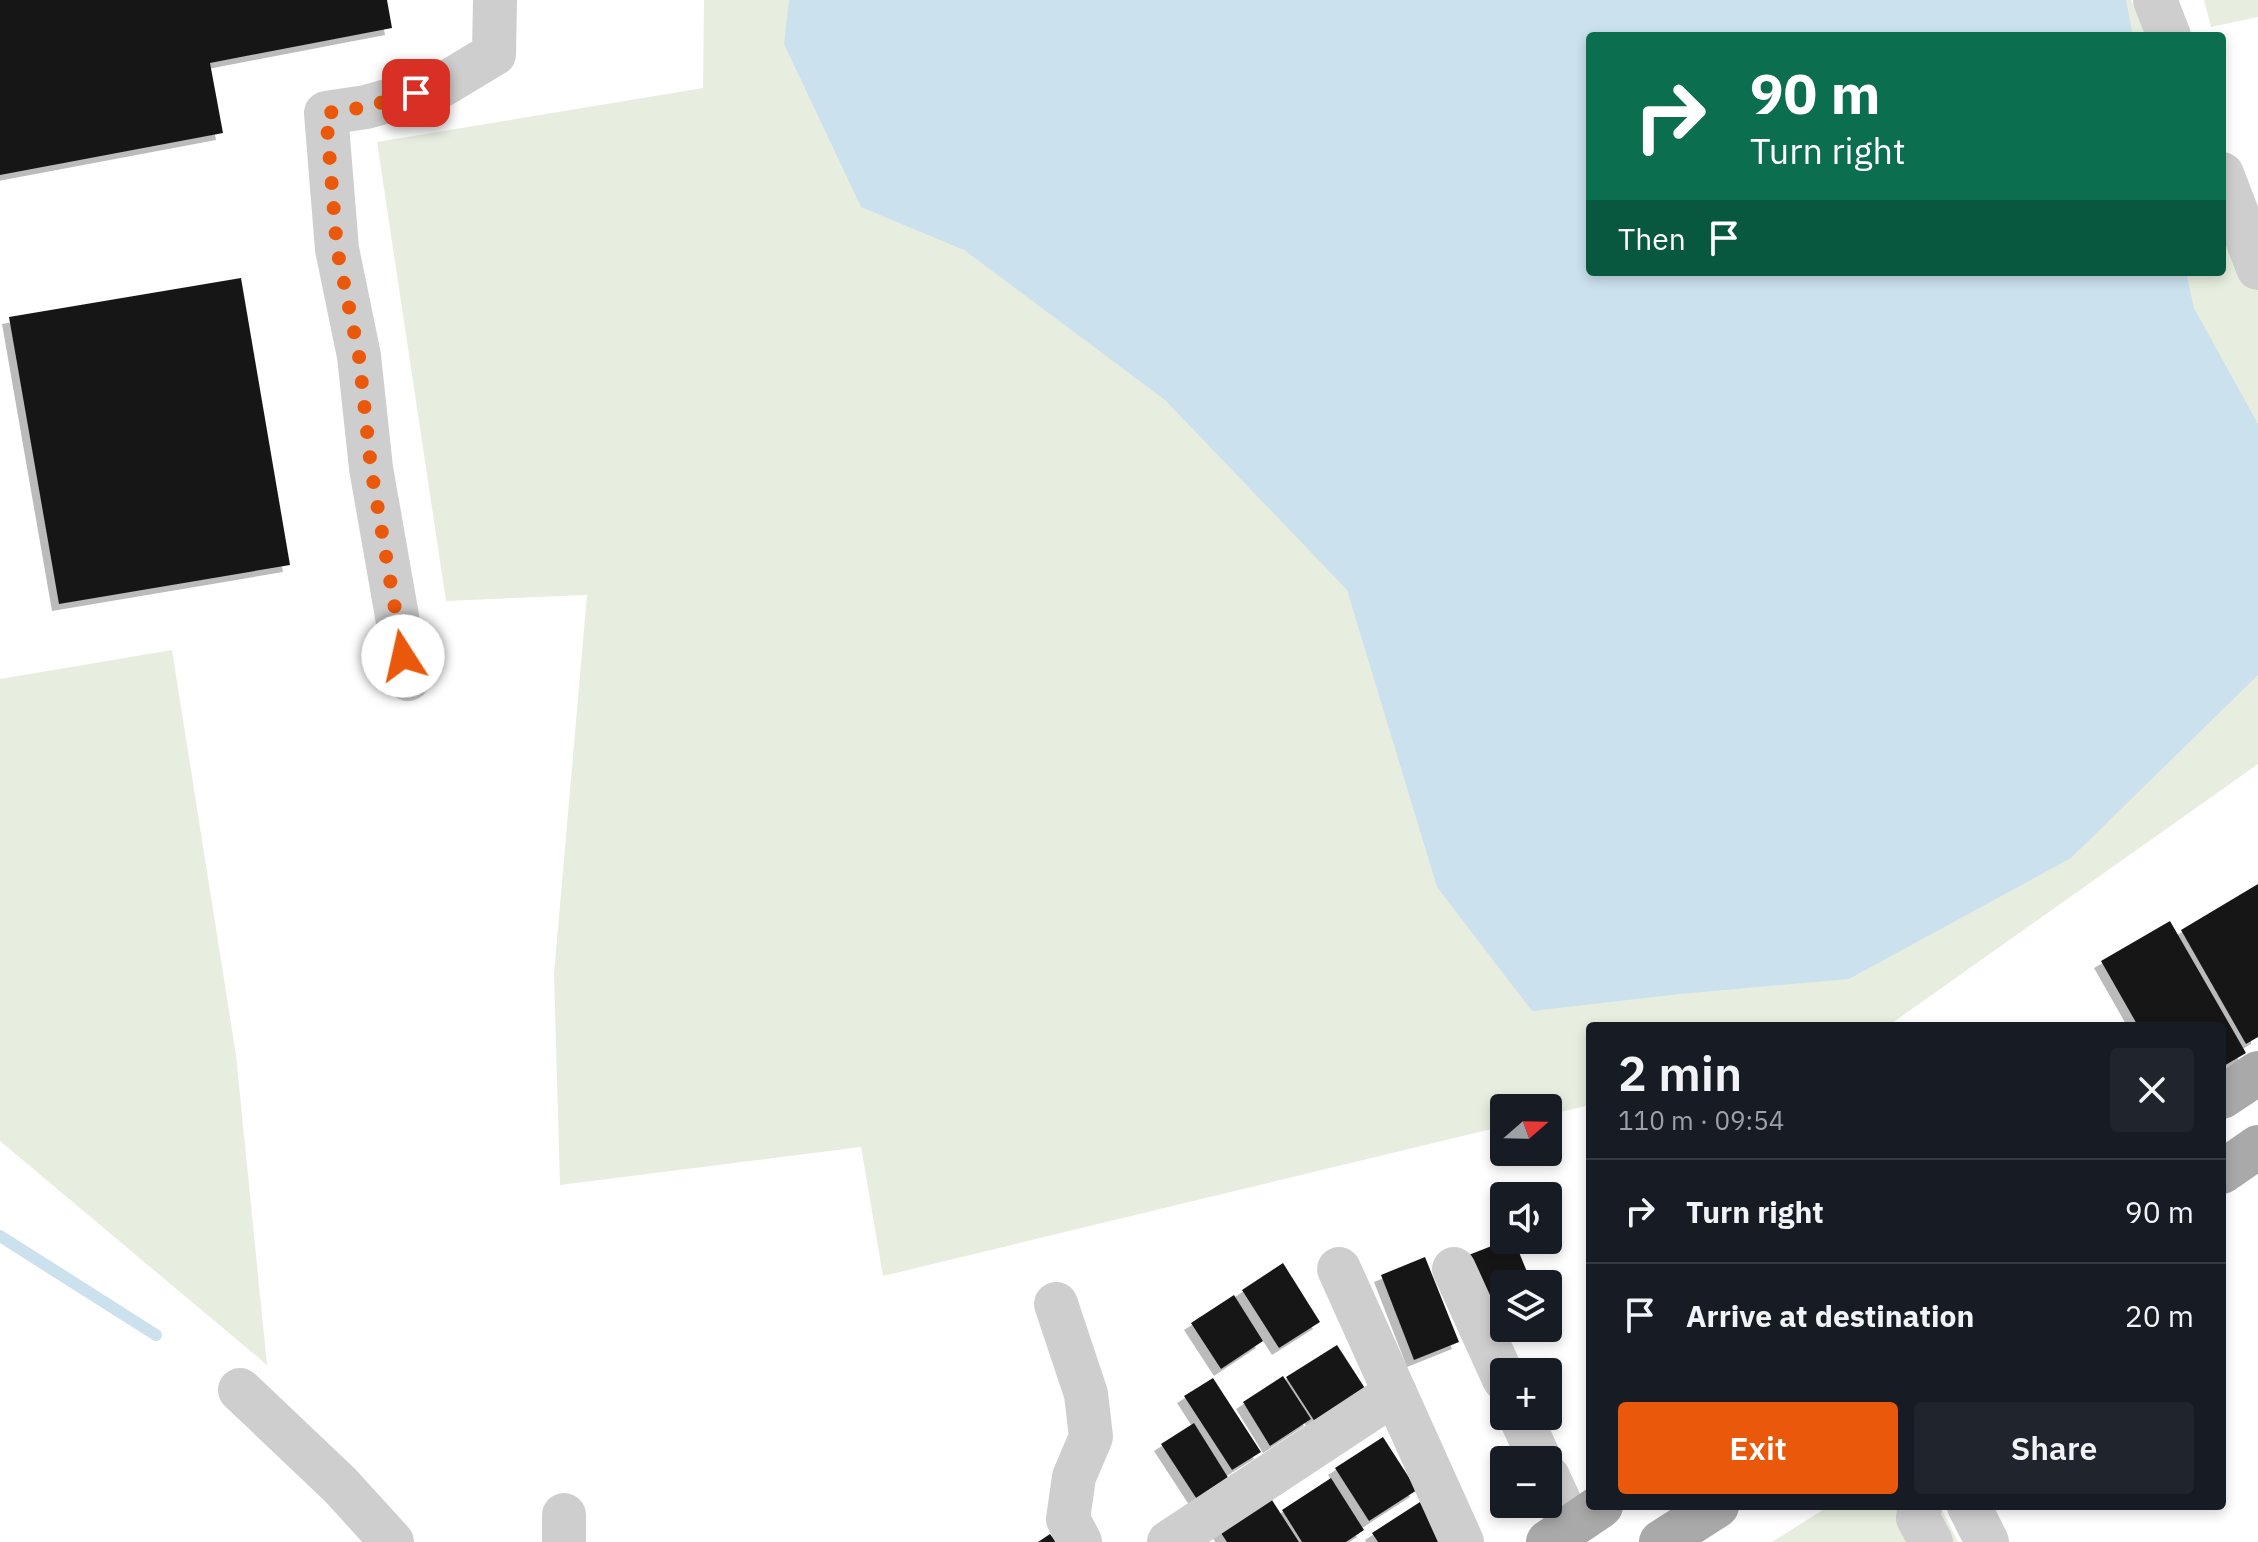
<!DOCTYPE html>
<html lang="en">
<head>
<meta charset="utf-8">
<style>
  :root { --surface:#171b24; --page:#20242c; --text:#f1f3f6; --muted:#9ea1a6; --line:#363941; --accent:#ea580c }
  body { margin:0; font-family:"IBM Plex Sans",sans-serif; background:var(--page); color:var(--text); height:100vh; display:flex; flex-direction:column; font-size:30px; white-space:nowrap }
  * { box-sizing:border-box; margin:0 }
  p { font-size:26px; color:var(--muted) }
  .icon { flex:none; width:44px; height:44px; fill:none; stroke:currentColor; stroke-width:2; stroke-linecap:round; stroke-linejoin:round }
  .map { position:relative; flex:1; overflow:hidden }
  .side { position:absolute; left:1586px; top:1022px; width:640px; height:488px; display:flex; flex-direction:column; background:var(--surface); border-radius:8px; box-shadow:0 4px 12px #0003 }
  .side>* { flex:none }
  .hud { position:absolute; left:1586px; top:32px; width:640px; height:244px; border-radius:8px; box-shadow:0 4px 12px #0003; background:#0b6e4f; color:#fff; overflow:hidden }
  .needle { width:52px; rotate:70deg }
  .tools { position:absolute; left:1490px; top:1094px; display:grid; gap:16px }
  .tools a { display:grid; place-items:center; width:72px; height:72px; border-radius:8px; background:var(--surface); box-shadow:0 4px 12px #0003; font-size:40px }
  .pin { position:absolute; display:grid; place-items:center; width:68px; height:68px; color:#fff; margin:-34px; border-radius:16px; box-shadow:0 4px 12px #0006 }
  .me { position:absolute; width:88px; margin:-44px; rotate:350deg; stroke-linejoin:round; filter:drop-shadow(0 0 6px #0008) }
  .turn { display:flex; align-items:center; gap:28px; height:168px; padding:0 32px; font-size:36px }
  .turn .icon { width:104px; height:104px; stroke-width:2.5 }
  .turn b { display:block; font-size:56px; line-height:68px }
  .then { display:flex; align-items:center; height:76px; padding:0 32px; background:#0003; gap:16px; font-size:30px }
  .round { display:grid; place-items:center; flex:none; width:84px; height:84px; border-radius:8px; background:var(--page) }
  .summary { display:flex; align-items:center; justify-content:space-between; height:136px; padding:0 32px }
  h1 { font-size:48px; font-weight:600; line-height:60px }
  .action { display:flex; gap:16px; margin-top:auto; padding:16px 32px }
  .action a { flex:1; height:92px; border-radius:8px; background:var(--accent); color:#fff; font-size:32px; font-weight:600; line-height:92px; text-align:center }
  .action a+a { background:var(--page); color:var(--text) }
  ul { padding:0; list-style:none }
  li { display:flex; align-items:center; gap:24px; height:104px; padding:0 32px; border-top:2px solid var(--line) }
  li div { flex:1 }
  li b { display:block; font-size:30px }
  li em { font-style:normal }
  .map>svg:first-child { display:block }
</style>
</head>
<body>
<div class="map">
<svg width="2258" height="1542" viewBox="0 0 2258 1542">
  <defs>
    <filter id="shadow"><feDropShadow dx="-7" dy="7" stdDeviation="0" flood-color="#0004"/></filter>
  </defs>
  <rect width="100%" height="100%" fill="#fff"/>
  <g fill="#e7eedf">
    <polygon points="704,0 2131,0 2147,36 1590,36 1590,272 2222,272 2222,213 2258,290 2258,764 1888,1026 1590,1026 1590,1105 1548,1115 1548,1108 1504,1108 1504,1126 883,1276 861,1147 560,1185 554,974 587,595 446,601 377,142 703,88"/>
    <polygon points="2204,0 2258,0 2258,17 2211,27"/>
    <polygon points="172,650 236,1055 267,1365 0,1141 0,679"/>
    <polygon points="1829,1506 1940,1506 1958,1542 1772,1542"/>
  </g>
  <polygon fill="#cbe1ee" points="789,0 2126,0 2133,36 1590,36 1590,272 2186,272 2194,308 2258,424 2258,675 2071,858 1849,979 1680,994 1532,1011 1437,887 1347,590 1165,400 964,250 861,207 784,44"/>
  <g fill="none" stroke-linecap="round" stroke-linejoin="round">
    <polyline stroke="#cbe1ee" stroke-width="12" points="0,1236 156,1335"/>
  </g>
  <g fill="#181818" filter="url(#shadow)">
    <polygon points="0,0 387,0 392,28 210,63 223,133 0,175"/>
    <polygon points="241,278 290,565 59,604 9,317"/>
    <polygon points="2258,884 2258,1037 2246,1044 2181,930"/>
    <polygon points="2170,921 2246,1053 2222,1067 2222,1026 2138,1026 2101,961"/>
    <polygon points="1507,1240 1514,1240 1532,1284 1504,1284 1504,1298 1480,1307 1461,1258"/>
    <polygon points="1425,1257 1459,1342 1414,1360 1381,1275"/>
    <polygon points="1283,1263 1320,1322 1279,1348 1242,1290"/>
    <polygon points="1234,1295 1263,1341 1221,1369 1191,1323"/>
    <polygon points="1337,1345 1370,1396 1319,1428 1286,1377"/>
    <polygon points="1283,1376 1311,1419 1270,1446 1243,1402"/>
    <polygon points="1213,1378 1261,1452 1232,1470 1184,1396"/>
    <polygon points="1194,1423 1234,1487 1202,1507 1161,1444"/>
    <polygon points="1383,1437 1417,1490 1369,1521 1335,1468"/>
    <polygon points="1331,1478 1364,1530 1346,1542 1302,1542 1282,1510"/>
    <polygon points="1270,1497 1299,1542 1227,1542 1219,1530"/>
    <polygon points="1420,1502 1445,1542 1378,1542 1372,1533"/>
    <polygon points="1050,1534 1056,1542 1038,1542"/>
  </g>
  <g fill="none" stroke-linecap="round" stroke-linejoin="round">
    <g stroke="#cecece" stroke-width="44">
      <polyline points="2155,0 2169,36"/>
      <polyline points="2222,174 2258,268"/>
      <polyline points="408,679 371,468 359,356 337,249 326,113 366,107 441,86 494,54 495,0"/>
      <polyline points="1339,1269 1462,1542"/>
      <polyline points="1454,1269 1504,1379"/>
      <polyline points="1056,1304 1086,1394 1091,1437 1074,1477 1068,1519 1080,1542"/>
      <polyline points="240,1390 340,1485 392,1542"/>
      <polyline points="1520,1416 1540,1460"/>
      <polyline points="1548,1477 1571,1527"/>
      <polyline points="1920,1506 1918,1518 1931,1542"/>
      <polyline points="1969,1506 1987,1542"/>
      <polyline points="564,1542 564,1515"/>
      <polyline points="1169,1542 1395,1393"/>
    </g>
    <g stroke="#a9a9a9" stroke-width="44">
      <polyline points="2222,1097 2258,1073"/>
      <polyline points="2222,1172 2258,1147"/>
      <polyline points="1548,1542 1601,1506"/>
      <polyline points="1661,1542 1717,1506"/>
    </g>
  </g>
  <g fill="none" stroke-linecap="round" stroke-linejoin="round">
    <polyline stroke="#ea580c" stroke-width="14" stroke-dasharray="0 25.2" points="403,656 371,468 359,356 337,249 326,113 366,107 416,93"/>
  </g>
</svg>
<div class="tools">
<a><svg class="needle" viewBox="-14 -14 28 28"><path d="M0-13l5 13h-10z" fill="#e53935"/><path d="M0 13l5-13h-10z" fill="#9ea1a6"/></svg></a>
<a><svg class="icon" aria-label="sound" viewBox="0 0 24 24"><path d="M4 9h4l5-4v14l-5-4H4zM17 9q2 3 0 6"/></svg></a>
<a><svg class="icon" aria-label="layers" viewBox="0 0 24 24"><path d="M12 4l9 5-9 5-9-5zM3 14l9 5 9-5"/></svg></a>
<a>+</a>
<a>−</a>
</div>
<div class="pin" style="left:416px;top:93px;background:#d93025"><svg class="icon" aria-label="arrive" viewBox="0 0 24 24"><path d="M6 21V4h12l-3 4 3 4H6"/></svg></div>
<svg class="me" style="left:403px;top:656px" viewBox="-20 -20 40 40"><circle r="19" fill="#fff"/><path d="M0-13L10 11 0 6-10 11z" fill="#ea580c"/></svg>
<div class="hud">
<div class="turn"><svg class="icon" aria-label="right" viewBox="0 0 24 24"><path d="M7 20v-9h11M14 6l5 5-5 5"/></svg><div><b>90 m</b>Turn right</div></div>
<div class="then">Then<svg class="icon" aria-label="arrive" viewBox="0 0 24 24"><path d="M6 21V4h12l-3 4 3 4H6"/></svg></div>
</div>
<section class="side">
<div class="summary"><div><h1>2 min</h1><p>110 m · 09:54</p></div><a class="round"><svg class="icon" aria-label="close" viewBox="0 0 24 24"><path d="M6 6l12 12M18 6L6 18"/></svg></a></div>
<ul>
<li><svg class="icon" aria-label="right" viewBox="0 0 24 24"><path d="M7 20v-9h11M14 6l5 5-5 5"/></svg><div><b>Turn right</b></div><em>90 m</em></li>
<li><svg class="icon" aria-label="arrive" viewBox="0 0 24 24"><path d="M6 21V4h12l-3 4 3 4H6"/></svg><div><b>Arrive at destination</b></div><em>20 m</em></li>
</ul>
<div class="action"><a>Exit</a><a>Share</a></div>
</section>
</div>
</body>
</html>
